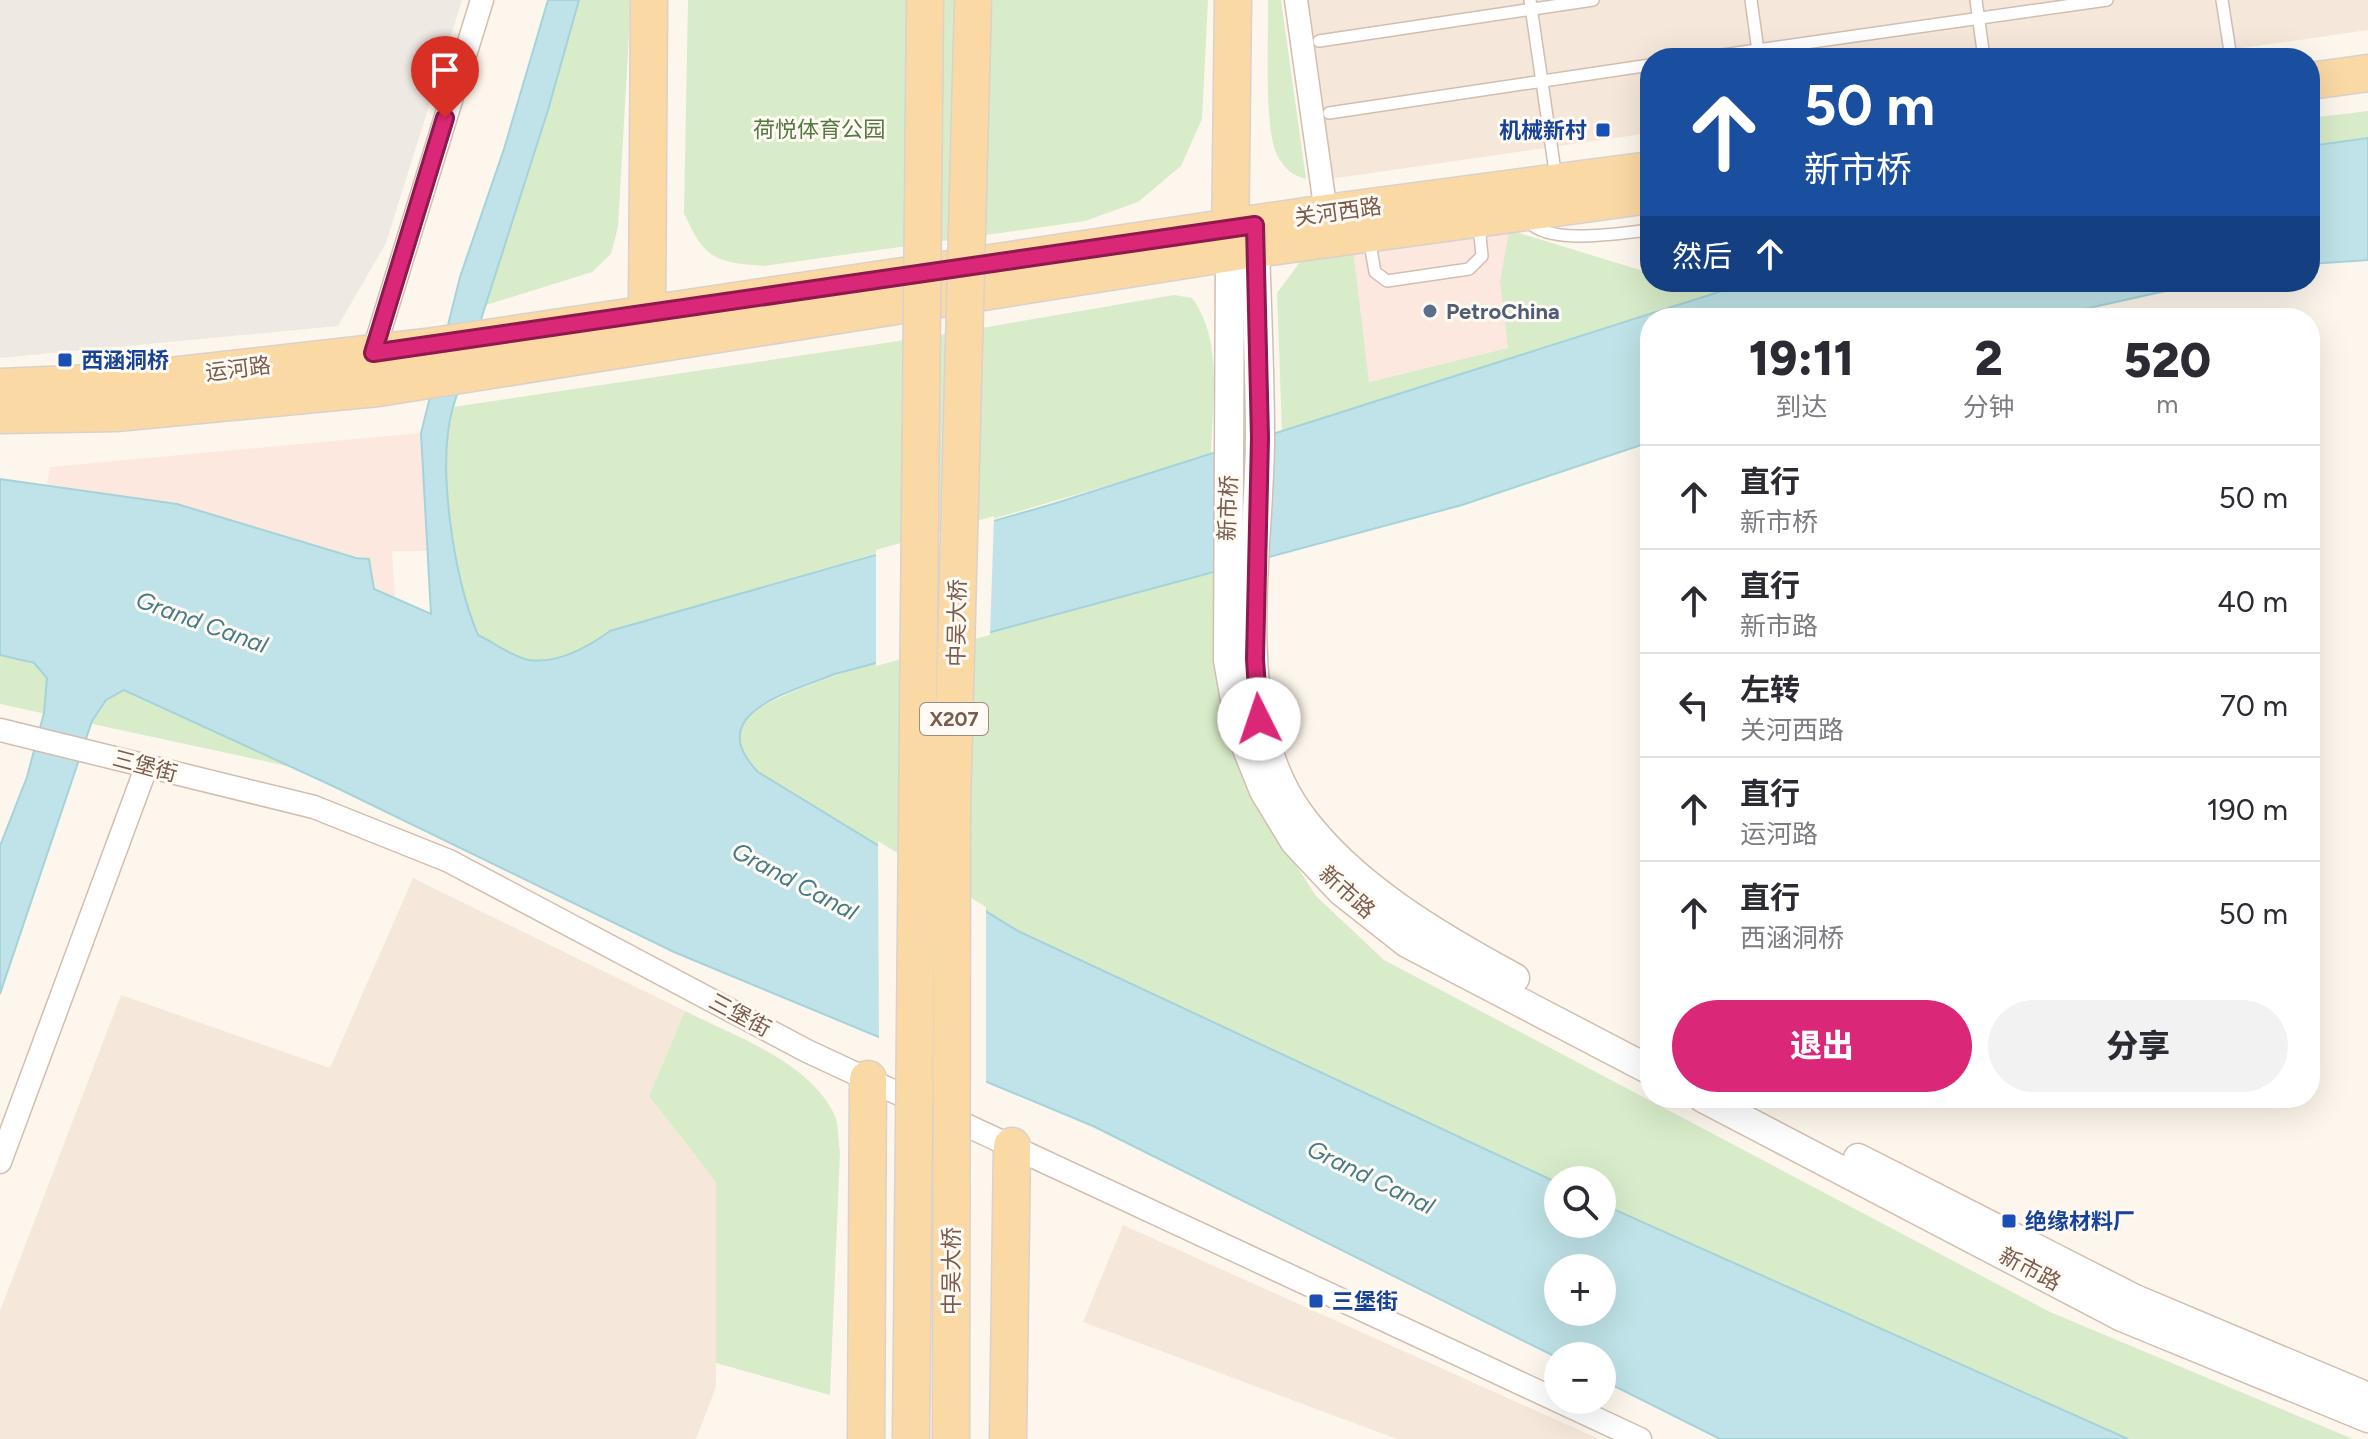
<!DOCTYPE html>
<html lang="zh">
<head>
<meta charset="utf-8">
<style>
  :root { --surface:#fff; --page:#f2f2f3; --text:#2b2b33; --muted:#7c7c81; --line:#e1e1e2; --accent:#db2777 }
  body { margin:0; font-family:Figtree,"Noto Sans SC",sans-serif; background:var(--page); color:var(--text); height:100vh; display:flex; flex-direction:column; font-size:30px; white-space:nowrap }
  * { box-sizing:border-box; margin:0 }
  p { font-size:26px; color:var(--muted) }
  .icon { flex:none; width:44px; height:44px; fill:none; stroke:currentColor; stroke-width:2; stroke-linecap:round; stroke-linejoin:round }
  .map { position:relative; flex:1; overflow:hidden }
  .drawer { position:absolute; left:1640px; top:308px; width:680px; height:800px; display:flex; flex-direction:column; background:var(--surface); border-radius:32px; box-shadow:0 8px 32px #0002 }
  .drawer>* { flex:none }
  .guide { position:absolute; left:1640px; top:48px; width:680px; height:244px; border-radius:32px; box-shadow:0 8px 32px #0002; background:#1a4fa0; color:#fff; overflow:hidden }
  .fabs { position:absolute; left:1544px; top:1166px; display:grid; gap:16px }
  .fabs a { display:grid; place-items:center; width:72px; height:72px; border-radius:50%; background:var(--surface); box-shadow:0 8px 32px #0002; font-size:40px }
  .pin { position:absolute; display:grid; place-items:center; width:68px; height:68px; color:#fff; margin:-82px -34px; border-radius:50% 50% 50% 0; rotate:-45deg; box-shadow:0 0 8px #0007 }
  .pin .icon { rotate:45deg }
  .me { position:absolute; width:88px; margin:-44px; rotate:356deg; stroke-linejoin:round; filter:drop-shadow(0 0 6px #0008) }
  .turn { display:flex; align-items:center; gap:28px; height:168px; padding:0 32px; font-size:36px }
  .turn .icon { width:104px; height:104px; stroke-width:2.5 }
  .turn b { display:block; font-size:56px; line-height:68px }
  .then { display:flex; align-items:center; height:76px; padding:0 32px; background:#0003; gap:16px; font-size:30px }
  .eta { display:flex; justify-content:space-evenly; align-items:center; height:136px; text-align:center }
  .eta b { font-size:48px; font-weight:800; line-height:56px }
  .button { display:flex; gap:16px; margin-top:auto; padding:16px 32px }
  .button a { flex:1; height:92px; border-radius:48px; background:var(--accent); color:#fff; font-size:32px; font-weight:800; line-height:92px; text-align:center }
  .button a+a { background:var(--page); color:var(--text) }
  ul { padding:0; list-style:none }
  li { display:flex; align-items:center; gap:24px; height:104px; padding:0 32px; border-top:2px solid var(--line) }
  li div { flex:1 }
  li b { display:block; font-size:30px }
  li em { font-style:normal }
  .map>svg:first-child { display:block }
</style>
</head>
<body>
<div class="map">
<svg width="2368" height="1439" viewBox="0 0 2368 1439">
  <rect width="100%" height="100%" fill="#fdf6ec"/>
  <g fill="#f5e8da">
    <polygon points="1305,0 2368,0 2368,30 2175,58 1650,58 1650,133 1330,179"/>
    <polygon points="413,878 685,1011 649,1096 716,1182 716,1387 696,1439 0,1439 0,1311 121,995 330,1068"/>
    <polygon points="1123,1225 1599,1439 1397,1439 1083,1322"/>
  </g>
  <g fill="#fde8e0">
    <polygon points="1509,230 1500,281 1509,348 1368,382 1353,249"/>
    <polygon points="421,433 428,551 392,551 395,598 373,589 369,559 47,484 50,467"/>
  </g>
  <polygon fill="#efe9e4" points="0,0 462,0 386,243 338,326 0,358"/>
  <g fill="#d8ecc9">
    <polygon points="579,0 631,0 618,227 611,254 592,272 483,306 548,110"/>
    <path d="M688,0H1208L1202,119L1181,166L1138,202L1085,221L764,266C715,262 705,260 684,213Z"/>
    <path d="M1268,0H1281L1306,179C1292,175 1286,170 1278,157C1263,130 1269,35 1268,0Z"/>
    <polygon points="2368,111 2368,138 2310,146 2310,118"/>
    <polygon points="1509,230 1650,273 1650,282 1750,282 1282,432 1277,293 1303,258 1353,249 1369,382 1508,348 1500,281"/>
    <path d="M1174,295L1192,298C1224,341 1212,403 1211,455L611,631C588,647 559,664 529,660C513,657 493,643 478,635C454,579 436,467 453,407L946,334Z"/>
    <path d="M1218,571L1268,822L1316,896L1384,960L2050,1312L2353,1439H2128L1602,1204V1180H1558V1183L1018,931L758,772C747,761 730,742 740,725C771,674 1142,591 1218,571Z"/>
    <polygon points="0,655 124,690 292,767 0,704"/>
    <path d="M685,1011C734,1036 811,1062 835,1116C839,1126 838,1141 840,1152L830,1395L716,1363V1182L649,1096Z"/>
  </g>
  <g fill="#bfe3e8" stroke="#a5d3da" stroke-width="2" fill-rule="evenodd">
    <path d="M548,0H579L548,110L453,407C436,466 454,578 478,635C493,642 513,657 529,660C558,664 588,647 610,631L1053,504L1750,282H2206L2044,318H1650V442L1462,505L835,674C791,692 701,713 758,772L1018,931L1558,1183V1224H1602V1204L2128,1439H1720L1602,1380V1356L1558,1358L1093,1126L674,952L335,787L124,690L106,700L92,721L0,994V846L27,777L44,713L47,678L34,663L0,655V479L177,504L356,558L369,559L374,589L431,614L421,433L460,277L504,149ZM1558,1268H1602V1312H1558Z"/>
    <polygon points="2368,138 2368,260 2310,264 2310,146"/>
  </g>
  <g fill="#fdf6ec">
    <polygon points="994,516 990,635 876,666 876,550"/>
    <polygon points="878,841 986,907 986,1086 879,1042"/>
  </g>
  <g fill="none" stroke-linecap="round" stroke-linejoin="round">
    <g stroke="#d1beb0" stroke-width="14">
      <g id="service">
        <polyline points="1530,0 1556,178"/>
        <polyline points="1751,0 1759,58"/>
        <polyline points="1976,0 1984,58"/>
        <polyline points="2222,0 2231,58"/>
        <polyline points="1319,41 1593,0"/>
        <polyline points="1701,58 2107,0"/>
        <polyline points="1329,113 1650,65"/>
        <path d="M1528,221C1549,246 1620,233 1650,230"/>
        <polyline points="1369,238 1375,272 1387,281 1469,269 1482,256 1479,225"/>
      </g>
    </g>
    <g stroke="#d1beb0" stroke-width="25">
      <g id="minor">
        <polyline points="1296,0 1326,213"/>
        <polyline points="374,362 373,353 482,0"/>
        <polyline points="0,730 314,807 449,861 807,1051 1640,1439"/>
        <polyline points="0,1162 146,768"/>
      </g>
    </g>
    <g stroke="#d1beb0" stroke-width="31">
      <g id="tertiary">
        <path d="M1255,249C1257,312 1260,374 1260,437C1260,553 1226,714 1300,815C1352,886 1439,937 1515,978"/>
        <polyline points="1230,254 1228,660 1241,734 1264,791 1295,842 1341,891 1407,943 1650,1070"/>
        <polyline points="1703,1098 2122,1317 2368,1418"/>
        <polyline points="1858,1158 2135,1299 2368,1397"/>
      </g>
    </g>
    <g stroke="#dad1cd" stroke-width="39">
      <g id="primary">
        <polyline points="649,0 647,313 654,336"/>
        <polyline points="2310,81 2368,73"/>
        <polyline points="1230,250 1233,0"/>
        <polyline points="0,387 117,382 427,347 1326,213 1650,170"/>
        <polyline points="0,415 116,413 378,388 1255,249 1650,195"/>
        <polyline points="866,1439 868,1079"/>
        <polyline points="1008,1439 1012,1146"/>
      </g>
    </g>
    <use href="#service" stroke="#fff" stroke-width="11"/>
    <use href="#minor" stroke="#fff" stroke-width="22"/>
    <use href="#tertiary" stroke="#fff" stroke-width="28"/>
    <use href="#primary" stroke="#fbd9a5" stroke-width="36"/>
    <g stroke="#dad1cd" stroke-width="39" stroke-linecap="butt">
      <g id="primary-bridge">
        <polyline points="911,1439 925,0"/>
        <polyline points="951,1439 952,806 973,0"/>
      </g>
    </g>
    <use href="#primary-bridge" stroke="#fbd9a5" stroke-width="36"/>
  </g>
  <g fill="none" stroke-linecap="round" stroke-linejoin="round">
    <g stroke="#8e194d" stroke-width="20">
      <polyline id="route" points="445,118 373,353 1255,225 1260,438 1255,659 1259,719"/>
    </g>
    <use href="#route" stroke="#db2777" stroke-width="14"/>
  </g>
  <g fill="#1a4fb4" stroke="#fffaf3" stroke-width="3">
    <rect x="1595" y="122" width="16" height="16" rx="4"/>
    <rect x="57" y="352" width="16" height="16" rx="4"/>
    <rect x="2001" y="1213" width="16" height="16" rx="4"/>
    <rect x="1308" y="1293" width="16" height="16" rx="4"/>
  </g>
  <circle fill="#5c6f8a" stroke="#fffaf3" stroke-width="3" cx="1430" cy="311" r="8"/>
  <g text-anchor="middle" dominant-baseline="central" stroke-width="6" stroke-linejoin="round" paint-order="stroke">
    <rect fill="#fffaf3" stroke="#a28b7f" stroke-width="2" x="920" y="703" width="68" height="32" rx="6"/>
    <g font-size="20" font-weight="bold" fill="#7a5c4d">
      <text x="954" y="719">X207</text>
    </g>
    <g font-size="22" fill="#537a41" stroke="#fffaf3">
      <text x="819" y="129">荷悦体育公园</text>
    </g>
    <g font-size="22" font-weight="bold" fill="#164399" stroke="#fffaf3" text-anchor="start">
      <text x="1587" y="130" text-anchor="end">机械新村</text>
      <text x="81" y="360">西涵洞桥</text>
      <text x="2025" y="1221">绝缘材料厂</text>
      <text x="1332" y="1301">三堡街</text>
    </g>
    <g font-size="22" fill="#7a5c4d" stroke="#fffaf3">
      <text transform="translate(1338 212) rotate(-8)">关河西路</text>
      <text transform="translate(238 369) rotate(-7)">运河路</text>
      <text transform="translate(1228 508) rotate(-88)">新市桥</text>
      <text transform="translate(957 623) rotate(-89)">中吴大桥</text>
      <text transform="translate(145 766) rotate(15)">三堡街</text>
      <text transform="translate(1347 892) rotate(42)">新市路</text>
      <text transform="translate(740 1015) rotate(28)">三堡街</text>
      <text transform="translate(2030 1269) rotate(28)">新市路</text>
      <text transform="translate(951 1271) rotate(-90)">中吴大桥</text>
    </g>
    <g font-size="22" font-weight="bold" fill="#4e5e75" stroke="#fffaf3" text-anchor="start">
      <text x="1446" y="311">PetroChina</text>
    </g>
    <g font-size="24" font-style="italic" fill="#437c86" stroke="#fffaf3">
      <text transform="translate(202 622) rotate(20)">Grand Canal</text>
      <text transform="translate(795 881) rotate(28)">Grand Canal</text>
      <text transform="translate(1371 1177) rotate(26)">Grand Canal</text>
    </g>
  </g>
</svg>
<div class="fabs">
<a><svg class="icon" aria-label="search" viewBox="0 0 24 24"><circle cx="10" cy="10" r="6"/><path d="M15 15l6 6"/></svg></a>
<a>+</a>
<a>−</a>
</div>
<div class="pin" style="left:445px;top:118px;background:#d93025"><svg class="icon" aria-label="arrive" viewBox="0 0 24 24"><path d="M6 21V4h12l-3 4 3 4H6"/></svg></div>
<svg class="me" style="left:1259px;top:719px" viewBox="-20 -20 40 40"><circle r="19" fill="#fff"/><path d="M0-13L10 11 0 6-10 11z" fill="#db2777"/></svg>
<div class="guide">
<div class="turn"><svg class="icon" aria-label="ahead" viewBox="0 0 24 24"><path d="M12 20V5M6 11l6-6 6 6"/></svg><div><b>50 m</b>新市桥</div></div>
<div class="then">然后<svg class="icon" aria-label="ahead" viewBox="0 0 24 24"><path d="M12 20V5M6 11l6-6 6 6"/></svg></div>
</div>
<section class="drawer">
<div class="eta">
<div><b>19:11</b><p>到达</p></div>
<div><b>2</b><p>分钟</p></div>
<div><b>520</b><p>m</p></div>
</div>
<ul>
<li><svg class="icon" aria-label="ahead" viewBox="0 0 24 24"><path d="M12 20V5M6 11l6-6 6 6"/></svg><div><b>直行</b><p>新市桥</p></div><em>50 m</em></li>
<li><svg class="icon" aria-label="ahead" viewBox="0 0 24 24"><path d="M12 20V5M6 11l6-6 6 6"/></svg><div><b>直行</b><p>新市路</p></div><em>40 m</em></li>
<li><svg class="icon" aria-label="left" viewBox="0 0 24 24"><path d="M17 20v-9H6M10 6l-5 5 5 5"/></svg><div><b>左转</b><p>关河西路</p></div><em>70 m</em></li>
<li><svg class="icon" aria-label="ahead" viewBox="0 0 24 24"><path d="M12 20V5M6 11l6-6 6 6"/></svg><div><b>直行</b><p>运河路</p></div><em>190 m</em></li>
<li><svg class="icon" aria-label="ahead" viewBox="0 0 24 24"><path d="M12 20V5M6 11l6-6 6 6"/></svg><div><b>直行</b><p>西涵洞桥</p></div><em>50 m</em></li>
</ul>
<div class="button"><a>退出</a><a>分享</a></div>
</section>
</div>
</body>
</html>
